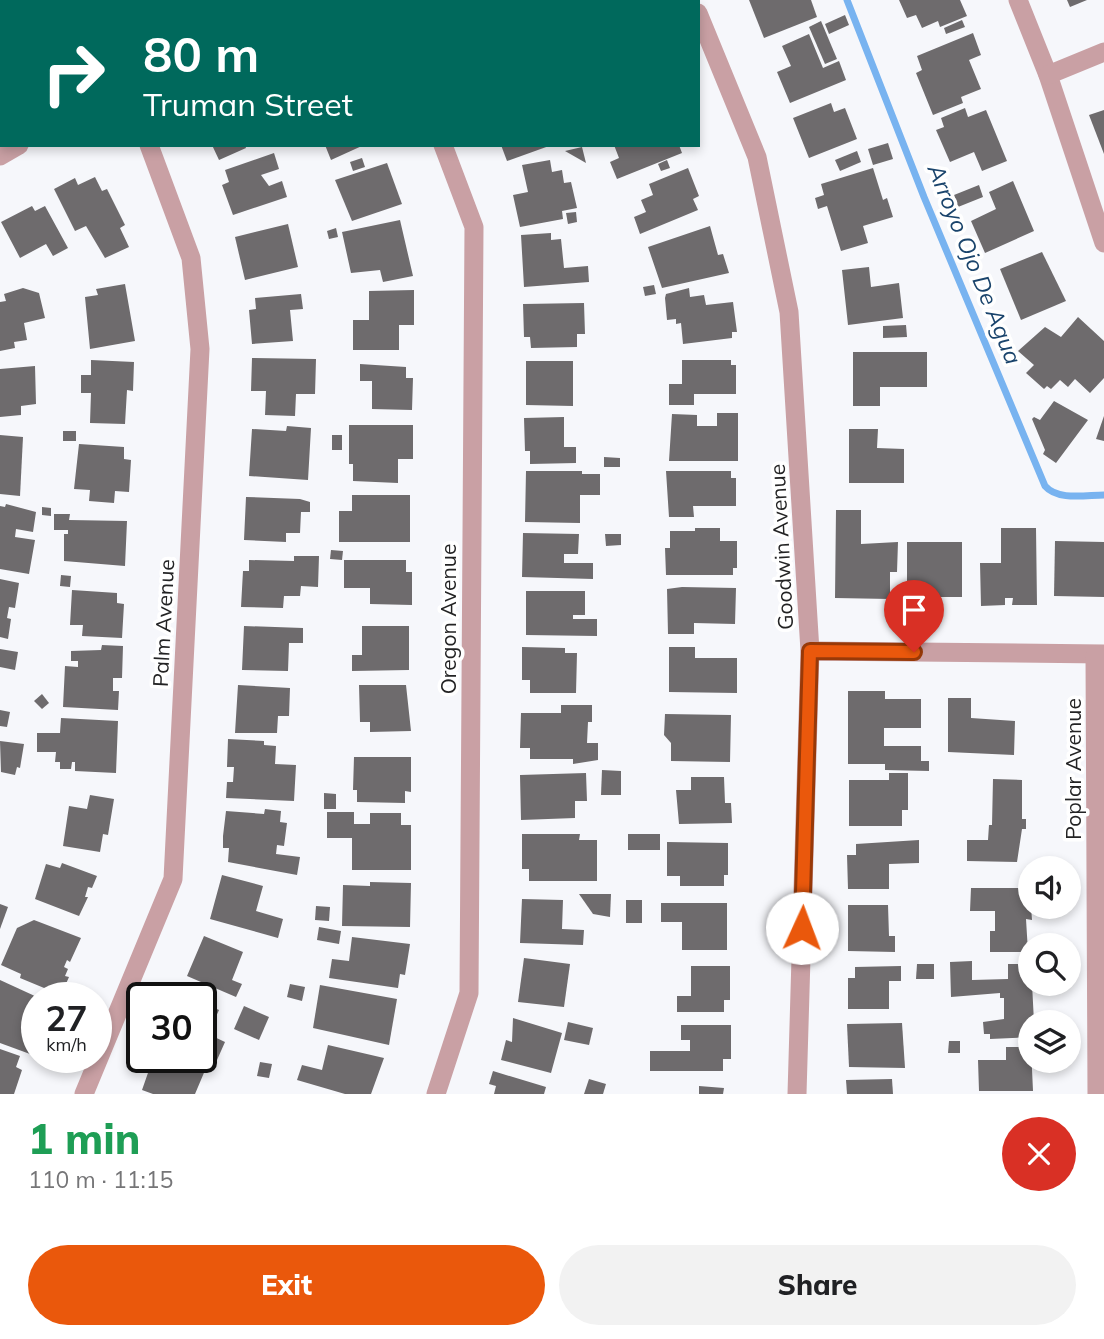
<!DOCTYPE html>
<html lang="en">
<head>
<meta charset="utf-8">
<style>
  :root { --surface:#fff; --page:#f2f2f2; --text:#202124; --muted:#757577; --accent:#ea580c }
  body { margin:0; font-family:Mulish,sans-serif; background:var(--page); color:var(--text); height:100vh; display:flex; flex-direction:column; font-size:26px; white-space:nowrap }
  * { box-sizing:border-box; margin:0 }
  p { font-size:23px; color:var(--muted) }
  .icon { flex:none; width:38px; height:38px; fill:none; stroke:currentColor; stroke-width:2; stroke-linecap:round; stroke-linejoin:round }
  .map { position:relative; height:1094px; overflow:hidden }
  .details { display:flex; flex-direction:column; background:var(--surface); flex:1 }
  .details>* { flex:none }
  .top-card { position:absolute; left:0px; top:0px; width:700px; height:147px; box-shadow:0 4px 10px #0003; background:#00695c; color:#fff; overflow:hidden }
  .controls { position:absolute; left:1018px; top:856px; display:grid; gap:14px }
  .controls a { display:grid; place-items:center; width:63px; height:63px; border-radius:50%; background:var(--surface); box-shadow:0 4px 10px #0003; font-size:35px }
  .speed { position:absolute; left:21px; top:982px; display:flex; gap:14px; font-size:35px; font-weight:700; text-align:center }
  .speed>* { display:grid; place-content:center; width:91px; height:91px; border-radius:50%; background:var(--surface); box-shadow:0 4px 10px #0003; line-height:1 }
  .speed small { font-size:18px; font-weight:400 }
  .speed .limit { border:4px solid #111; border-radius:10px; background:#fff; color:#111 }
  .pin { position:absolute; display:grid; place-items:center; width:60px; height:60px; color:#fff; margin:-72px -30px; border-radius:50% 50% 50% 0; rotate:-45deg; box-shadow:0 0 7px #0007 }
  .pin .icon { rotate:45deg }
  .me { position:absolute; width:77px; margin:-38px; rotate:2deg; stroke-linejoin:round; filter:drop-shadow(0 0 5px #0008) }
  .turn { display:flex; align-items:center; gap:24px; height:147px; padding:0 28px; font-size:32px }
  .turn .icon { width:91px; height:91px; stroke-width:2.5 }
  .turn b { display:block; font-size:49px; line-height:60px }
  .round { display:grid; place-items:center; flex:none; width:74px; height:74px; border-radius:37px; background:var(--page) }
  .summary { display:flex; align-items:center; justify-content:space-between; height:119px; padding:0 28px }
  h1 { font-size:42px; font-weight:800; line-height:52px; color:#1e9e55 }
  .button { display:flex; gap:14px; margin-top:auto; padding:14px 28px }
  .button a { flex:1; height:80px; border-radius:42px; background:var(--accent); color:#fff; font-size:28px; font-weight:800; line-height:80px; text-align:center }
  .button a+a { background:var(--page); color:var(--text) }
  .map>svg:first-child { display:block }
</style>
</head>
<body>
<div class="map">
<svg width="1104" height="1094" viewBox="0 0 1104 1094">
  <rect width="100%" height="100%" fill="#f6f7fb"/>
  <polygon fill="#fde8e3" points="0,0 179,0 2,2 0,118"/>
  <g fill="none" stroke-linecap="round" stroke-linejoin="round">
    <path stroke="#78b3f0" stroke-width="7" d="M847,0L924,197L1045,486C1058,501 1086,495 1104,495"/>
  </g>
  <g fill="#6e6b6d">
    <polygon points="749,0 811,0 817,17 764,38"/>
    <polygon points="899,0 960,0 967,16 940,27 938,21 922,28 916,15 907,18"/>
    <polygon points="1067,0 1087,0 1070,7"/>
    <polygon points="845,15 849,25 829,34 825,24"/>
    <polygon points="962,20 965,27 946,34 944,28"/>
    <polygon points="821,21 837,59 825,64 809,27"/>
    <polygon points="973,33 981,55 969,60 981,89 961,97 963,103 933,115 916,73 922,70 917,56"/>
    <polygon points="809,34 823,68 839,61 846,80 790,103 777,72 791,66 782,46"/>
    <polygon points="831,103 834,112 845,108 857,139 809,158 793,118"/>
    <polygon points="965,108 968,117 986,110 1007,161 982,171 974,152 950,162 936,130 944,127 941,118"/>
    <polygon points="1104,110 1104,154 1089,115"/>
    <polygon points="888,143 893,159 873,165 868,149"/>
    <polygon points="212,145 245,145 246,148 219,160"/>
    <polygon points="325,145 364,145 331,160"/>
    <polygon points="501,145 549,145 549,146 507,161"/>
    <polygon points="614,145 679,145 682,153 617,179 610,162 619,158"/>
    <polygon points="582,147 586,163 565,151"/>
    <polygon points="857,151 861,162 840,171 835,160"/>
    <polygon points="274,153 279,169 261,175 269,186 282,181 287,197 233,215 222,185 229,182 225,170"/>
    <polygon points="362,158 365,167 353,171 350,162"/>
    <polygon points="550,160 552,172 562,170 564,183 571,182 577,208 562,211 563,219 520,227 513,195 528,192 522,165"/>
    <polygon points="667,160 670,168 661,171 658,164"/>
    <polygon points="387,163 402,204 352,221 335,180"/>
    <polygon points="688,168 699,196 693,199 698,210 640,234 634,217 646,212 641,200 653,195 649,184"/>
    <polygon points="873,168 883,200 887,198 893,217 863,226 868,243 841,251 827,206 818,209 815,198 824,195 821,184"/>
    <polygon points="95,177 102,191 107,189 125,225 120,228 129,247 105,258 86,226 75,231 54,189 75,178 78,185"/>
    <polygon points="1013,181 1034,231 985,253 971,221 996,209 989,192"/>
    <polygon points="979,185 983,197 958,207 954,195"/>
    <polygon points="32,206 35,211 45,206 68,248 53,256 46,244 20,258 1,222"/>
    <polygon points="576,212 577,222 568,224 566,213"/>
    <polygon points="400,220 413,276 383,282 380,270 351,273 342,232"/>
    <polygon points="288,224 298,267 245,280 235,237"/>
    <polygon points="710,226 718,255 723,254 729,273 662,288 648,247"/>
    <polygon points="336,228 338,237 329,239 327,231"/>
    <polygon points="551,233 551,240 561,239 564,268 588,266 589,282 524,287 521,235"/>
    <polygon points="1042,252 1066,301 1021,320 1000,269"/>
    <polygon points="869,267 871,287 899,283 903,318 848,325 842,270"/>
    <polygon points="125,284 135,341 90,349 85,297 98,295 96,289"/>
    <polygon points="654,285 656,294 645,296 643,287"/>
    <polygon points="23,288 39,293 45,318 24,323 27,340 14,342 15,348 0,351 0,302 6,301 4,294"/>
    <polygon points="689,288 690,297 704,295 706,305 733,302 737,332 732,332 732,338 683,344 681,323 676,324 676,319 667,320 665,298 666,294"/>
    <polygon points="414,290 414,325 399,325 399,350 353,350 353,320 369,320 369,291"/>
    <polygon points="301,294 303,309 290,310 293,341 252,344 249,310 256,309 255,298"/>
    <polygon points="584,303 585,334 577,334 577,347 531,348 530,337 524,337 523,304"/>
    <polygon points="1078,317 1104,341 1104,378 1090,393 1075,379 1068,387 1060,380 1051,389 1047,386 1044,389 1026,373 1034,365 1018,351 1045,327 1061,337"/>
    <polygon points="906,325 907,337 883,338 883,326"/>
    <polygon points="853,352 927,352 927,387 880,387 880,406 853,406"/>
    <polygon points="252,358 316,359 315,394 296,394 295,416 265,415 266,391 251,391"/>
    <polygon points="91,360 134,362 133,391 127,390 125,424 90,423 91,393 81,393 81,375 91,375"/>
    <polygon points="682,360 731,360 731,365 736,365 736,394 694,394 694,405 669,405 669,384 682,384"/>
    <polygon points="526,361 573,361 573,406 526,405"/>
    <polygon points="360,364 406,367 406,378 413,378 412,410 372,409 372,381 360,381"/>
    <polygon points="35,366 36,404 21,406 21,415 0,417 0,369"/>
    <polygon points="1054,401 1088,420 1056,463 1043,454 1045,450 1032,419 1034,417 1040,420"/>
    <polygon points="717,413 738,413 738,461 669,461 672,414 697,415 697,426 717,426"/>
    <polygon points="1104,416 1104,441 1096,439"/>
    <polygon points="564,417 564,447 576,447 576,463 530,464 530,451 525,451 524,418"/>
    <polygon points="349,425 413,425 413,459 398,459 398,483 353,481 353,464 349,464"/>
    <polygon points="287,426 311,428 308,480 249,476 252,429 286,431"/>
    <polygon points="849,429 878,429 877,448 904,449 904,483 849,483"/>
    <rect x="63" y="431" width="13" height="10"/>
    <polygon points="0,435 23,437 20,496 0,494"/>
    <rect x="332" y="435" width="10" height="15"/>
    <polygon points="79,444 124,447 124,459 131,460 129,492 115,491 114,503 89,501 90,490 74,489"/>
    <polygon points="604,457 620,458 620,467 604,467"/>
    <polygon points="526,471 582,471 582,474 600,474 600,495 580,495 580,523 525,522"/>
    <polygon points="666,471 731,471 731,478 736,478 736,506 693,506 694,517 669,517"/>
    <polygon points="352,495 410,495 410,542 339,542 339,511 352,511"/>
    <polygon points="246,497 300,499 310,502 310,512 301,512 300,533 286,533 286,542 244,540"/>
    <polygon points="6,504 36,512 33,532 16,529 15,537 35,540 29,574 0,569 0,506 5,507"/>
    <polygon points="42,507 51,508 51,516 42,515"/>
    <polygon points="836,510 861,510 861,544 898,542 897,572 890,572 890,599 835,598"/>
    <polygon points="54,514 70,514 69,520 127,521 125,566 64,561 64,534 68,534 68,530 54,530"/>
    <polygon points="695,528 720,528 720,541 737,541 737,568 733,568 733,575 666,575 665,548 670,548 670,531 695,531"/>
    <polygon points="1001,528 1036,528 1037,605 1012,605 1013,598 1005,598 1005,605 981,606 980,563 1001,563"/>
    <polygon points="523,533 579,534 578,554 564,554 564,563 593,563 593,579 522,577"/>
    <polygon points="605,534 621,534 621,545 606,546"/>
    <polygon points="1055,541 1104,542 1104,597 1054,596"/>
    <rect x="907" y="542" width="55" height="55"/>
    <polygon points="331,550 343,551 342,560 330,559"/>
    <polygon points="294,556 319,556 318,587 301,586 300,596 284,596 283,608 241,607 243,571 249,571 249,560 294,561"/>
    <polygon points="344,560 406,560 406,572 412,572 412,605 370,604 370,588 344,588"/>
    <polygon points="61,575 71,576 70,587 60,586"/>
    <polygon points="0,579 19,583 15,608 9,607 7,618 11,619 8,639 0,637"/>
    <polygon points="682,587 736,588 735,624 694,623 694,634 668,634 667,589"/>
    <polygon points="72,590 117,593 117,603 124,604 122,638 82,636 83,625 70,625"/>
    <polygon points="526,591 585,591 585,615 573,615 573,619 597,619 597,636 526,635"/>
    <polygon points="244,626 303,628 303,643 289,643 288,671 242,670"/>
    <polygon points="362,626 409,626 409,670 352,671 352,655 362,655"/>
    <polygon points="102,645 123,646 122,678 113,678 113,691 119,691 118,710 63,707 65,666 78,667 78,661 71,661 71,651 101,650"/>
    <polygon points="522,647 565,648 565,653 577,653 576,693 530,693 530,680 522,680"/>
    <polygon points="669,647 695,647 695,658 737,658 737,693 669,692"/>
    <polygon points="0,649 18,652 15,670 0,667"/>
    <polygon points="238,685 290,688 289,716 278,716 277,733 235,733"/>
    <polygon points="359,685 406,685 411,731 370,732 370,722 360,722"/>
    <polygon points="848,691 885,691 885,699 921,699 921,728 884,728 884,746 921,746 921,761 929,761 929,771 885,770 885,764 848,764"/>
    <polygon points="42,694 49,703 42,709 34,701"/>
    <polygon points="948,698 971,698 971,718 1015,721 1014,755 948,752"/>
    <polygon points="561,705 592,705 592,722 588,722 587,743 598,743 598,760 573,764 573,759 530,759 530,748 520,748 521,713 561,713"/>
    <polygon points="0,710 10,712 7,727 0,726"/>
    <polygon points="665,714 731,715 730,762 671,761 671,743 664,735"/>
    <polygon points="61,718 118,721 116,773 75,771 75,762 72,762 71,769 60,769 60,762 55,762 56,752 37,752 37,733 60,733"/>
    <polygon points="228,739 264,741 264,745 276,746 275,764 296,765 294,801 226,798 227,782 233,782 234,767 227,767"/>
    <polygon points="0,741 24,744 20,768 17,767 15,775 1,772"/>
    <polygon points="354,757 411,757 411,792 405,791 405,803 357,802 357,790 353,790"/>
    <polygon points="602,770 621,771 621,795 601,795"/>
    <polygon points="586,773 587,801 575,801 575,818 521,820 520,775"/>
    <polygon points="889,773 908,773 908,810 902,810 902,826 849,826 849,780 889,780"/>
    <polygon points="691,777 724,777 725,803 731,803 732,823 679,824 676,790 691,790"/>
    <polygon points="993,779 1022,780 1022,819 1026,819 1026,829 1022,829 1017,862 967,861 967,840 988,840 989,825 992,825"/>
    <polygon points="324,793 336,794 336,809 324,809"/>
    <polygon points="90,795 114,799 108,835 103,834 100,852 63,846 69,806 87,809"/>
    <polygon points="265,809 281,811 280,822 287,823 284,846 277,845 276,854 300,857 297,875 228,862 229,848 223,848 223,836 226,811 264,814"/>
    <polygon points="327,812 354,812 354,824 370,824 370,813 401,813 401,825 411,825 411,870 352,870 352,838 327,838"/>
    <polygon points="522,834 580,834 579,840 597,840 597,881 529,881 529,869 522,869"/>
    <rect x="628" y="834" width="32" height="16"/>
    <polygon points="919,840 919,863 889,864 889,889 848,889 847,855 856,855 856,844"/>
    <polygon points="667,842 728,843 728,875 724,875 724,886 680,886 680,876 667,876"/>
    <polygon points="62,863 97,876 92,888 88,887 85,897 88,897 79,916 35,899 46,864 60,868"/>
    <polygon points="222,875 263,886 256,911 283,919 278,938 210,919"/>
    <polygon points="370,882 411,883 410,927 342,926 343,885 370,886"/>
    <polygon points="971,888 1025,888 1025,896 1031,896 1031,906 1032,920 1026,919 1028,952 990,952 990,931 995,931 995,911 970,911"/>
    <polygon points="579,894 611,894 610,917 593,914"/>
    <polygon points="522,899 563,900 562,929 584,930 583,945 520,943"/>
    <rect x="626" y="900" width="16" height="23"/>
    <polygon points="661,903 727,903 727,950 682,950 682,922 661,922"/>
    <polygon points="0,904 8,907 0,929"/>
    <polygon points="848,905 888,905 889,936 895,936 895,952 848,951"/>
    <polygon points="316,906 330,907 329,921 315,920"/>
    <polygon points="34,920 81,938 70,962 67,960 64,967 68,969 65,976 69,977 61,995 20,978 21,974 1,965 17,928"/>
    <polygon points="319,927 341,931 339,944 317,940"/>
    <polygon points="204,936 243,952 232,980 242,984 236,997 187,976"/>
    <polygon points="352,937 410,944 405,975 400,974 398,988 329,978 332,959 349,961"/>
    <polygon points="524,958 570,964 564,1007 518,1002"/>
    <polygon points="972,961 972,980 1008,979 1008,964 1031,964 1034,1022 1031,1022 1031,1037 990,1039 990,1034 984,1034 983,1022 1004,1019 1004,998 1000,998 1000,993 951,997 950,962"/>
    <polygon points="917,964 934,964 934,979 916,979"/>
    <polygon points="691,966 730,966 730,1000 724,1000 724,1012 677,1012 677,996 691,996"/>
    <polygon points="901,966 901,981 889,981 889,1009 848,1009 848,978 855,978 855,967"/>
    <polygon points="0,980 37,997 37,1037 30,1054 0,1043"/>
    <polygon points="290,984 305,987 302,1001 287,997"/>
    <polygon points="320,985 397,999 389,1045 313,1028"/>
    <polygon points="201,1002 219,1010 208,1034 225,1042 217,1060 201,1053"/>
    <polygon points="244,1006 269,1017 259,1040 234,1029"/>
    <polygon points="513,1018 562,1033 551,1073 501,1060 506,1040 512,1042"/>
    <polygon points="568,1022 593,1028 589,1045 564,1040"/>
    <polygon points="902,1023 905,1068 849,1067 847,1024"/>
    <polygon points="681,1025 731,1025 731,1059 723,1059 723,1071 650,1071 650,1051 690,1051 690,1040 681,1040"/>
    <polygon points="949,1041 960,1041 960,1053 948,1053"/>
    <polygon points="328,1045 384,1058 371,1094 345,1094 297,1080 302,1065 322,1070"/>
    <polygon points="1006,1047 1031,1047 1033,1091 979,1091 978,1060 1006,1060"/>
    <polygon points="0,1049 20,1056 16,1067 22,1070 14,1094 0,1094"/>
    <polygon points="156,1057 185,1057 206,1068 195,1094 153,1094 142,1090 149,1070 154,1072 158,1063 154,1061"/>
    <polygon points="260,1062 272,1064 269,1078 257,1076"/>
    <polygon points="493,1071 546,1087 544,1094 494,1094 496,1086 489,1084"/>
    <polygon points="589,1079 606,1084 603,1094 584,1094"/>
    <polygon points="892,1079 893,1094 847,1094 846,1080"/>
    <polygon points="699,1086 724,1088 723,1094 699,1094"/>
  </g>
  <g fill="none" stroke-linecap="round" stroke-linejoin="round">
    <g stroke="#c9a0a4" stroke-width="19">
      <polyline points="388,0 389,2"/>
      <polyline points="1018,0 1048,75 1104,243"/>
      <polyline points="225,2 227,0"/>
      <polyline points="698,13 757,157 789,312 810,651 797,1094"/>
      <polyline points="1048,75 1104,52"/>
      <polyline points="0,156 19,145"/>
      <polyline points="810,651 1104,654"/>
      <polyline points="1095,655 1097,1094"/>
      <polyline points="84,1094 173,879 200,349 191,258 149,145"/>
      <polyline points="436,1094 469,993 474,227 443,145"/>
    </g>
  </g>
  <g fill="none" stroke-linecap="round" stroke-linejoin="round">
    <g stroke="#983908" stroke-width="18">
      <polyline id="route" points="802,928 810,651 914,652"/>
    </g>
    <use href="#route" stroke="#ea580c" stroke-width="12"/>
  </g>
  <g text-anchor="middle" dominant-baseline="central" stroke-width="7" stroke-linejoin="round" paint-order="stroke">
    <g font-size="21" fill="#232324" stroke="#fff">
      <text transform="translate(781 547) rotate(-93)">Goodwin Avenue</text>
      <text transform="translate(448 619) rotate(-90)">Oregon Avenue</text>
      <text transform="translate(163 623) rotate(-87)">Palm Avenue</text>
      <text transform="translate(1073 769) rotate(-90)">Poplar Avenue</text>
    </g>
    <g font-size="23" font-style="italic" fill="#1a446c" stroke="#fff">
      <text transform="translate(975 264) rotate(68)">Arroyo Ojo De Agua</text>
    </g>
  </g>
</svg>
<div class="controls">
<a><svg class="icon" aria-label="sound" viewBox="0 0 24 24"><path d="M4 9h4l5-4v14l-5-4H4zM17 9q2 3 0 6"/></svg></a>
<a><svg class="icon" aria-label="search" viewBox="0 0 24 24"><circle cx="10" cy="10" r="6"/><path d="M15 15l6 6"/></svg></a>
<a><svg class="icon" aria-label="layers" viewBox="0 0 24 24"><path d="M12 4l9 5-9 5-9-5zM3 14l9 5 9-5"/></svg></a>
</div>
<div class="speed"><div>27<small>km/h</small></div><div class="limit">30</div></div>
<div class="pin" style="left:914px;top:652px;background:#d93025"><svg class="icon" aria-label="arrive" viewBox="0 0 24 24"><path d="M6 21V4h12l-3 4 3 4H6"/></svg></div>
<svg class="me" style="left:802px;top:928px" viewBox="-20 -20 40 40"><circle r="19" fill="#fff"/><path d="M0-13L10 11 0 6-10 11z" fill="#ea580c"/></svg>
<div class="top-card">
<div class="turn"><svg class="icon" aria-label="right" viewBox="0 0 24 24"><path d="M7 20v-9h11M14 6l5 5-5 5"/></svg><div><b>80 m</b>Truman Street</div></div>
</div>
</div>
<section class="details">
<div class="summary"><div><h1>1 min</h1><p>110 m · 11:15</p></div><a class="round" style="background:#d93025;color:#fff"><svg class="icon" aria-label="close" viewBox="0 0 24 24"><path d="M6 6l12 12M18 6L6 18"/></svg></a></div>
<div class="button"><a>Exit</a><a>Share</a></div>
</section>
</body>
</html>
